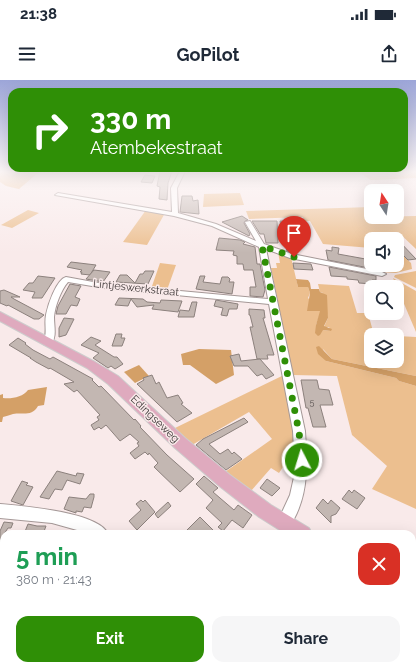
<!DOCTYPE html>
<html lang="en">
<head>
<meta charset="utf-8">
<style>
  :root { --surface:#fff; --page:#f6f6f7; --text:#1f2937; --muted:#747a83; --accent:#2f8f06 }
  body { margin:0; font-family:Raleway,sans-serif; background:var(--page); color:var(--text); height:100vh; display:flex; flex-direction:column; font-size:15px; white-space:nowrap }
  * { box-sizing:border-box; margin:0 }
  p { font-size:13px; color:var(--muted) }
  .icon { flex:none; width:22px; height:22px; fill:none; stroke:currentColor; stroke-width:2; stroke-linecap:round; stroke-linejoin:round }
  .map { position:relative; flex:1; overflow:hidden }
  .drawer { position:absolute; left:0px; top:450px; width:416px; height:140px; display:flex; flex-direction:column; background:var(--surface); border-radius:12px 12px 0 0; box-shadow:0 4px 16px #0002 }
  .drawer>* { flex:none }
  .hud { position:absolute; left:8px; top:8px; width:400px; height:84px; border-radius:12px; box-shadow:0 4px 16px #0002; background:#2f8f06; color:#fff; overflow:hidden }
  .needle { width:26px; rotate:348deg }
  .buttons { position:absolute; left:364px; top:104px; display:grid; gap:8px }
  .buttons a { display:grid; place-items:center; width:40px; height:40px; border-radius:8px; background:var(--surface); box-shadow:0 4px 16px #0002; font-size:20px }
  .pin { position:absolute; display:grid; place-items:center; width:34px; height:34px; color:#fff; margin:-41px -17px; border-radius:50% 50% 50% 0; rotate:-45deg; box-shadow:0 0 4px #0007 }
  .pin .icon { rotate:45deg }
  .me { position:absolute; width:44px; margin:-22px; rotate:355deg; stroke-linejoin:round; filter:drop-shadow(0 0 3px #0008) }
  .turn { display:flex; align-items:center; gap:14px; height:84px; padding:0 16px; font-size:18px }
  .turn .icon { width:52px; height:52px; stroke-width:2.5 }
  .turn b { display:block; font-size:28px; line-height:34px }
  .round { display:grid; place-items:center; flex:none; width:42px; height:42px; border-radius:12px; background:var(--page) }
  .overview { display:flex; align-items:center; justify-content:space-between; height:68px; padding:0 16px }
  h1 { font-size:24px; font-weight:700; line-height:30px; color:#1e9e55 }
  .button { display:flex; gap:8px; margin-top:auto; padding:8px 16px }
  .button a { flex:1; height:46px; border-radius:12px; background:var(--accent); color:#fff; font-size:16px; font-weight:700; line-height:46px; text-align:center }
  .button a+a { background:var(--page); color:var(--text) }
  .status { display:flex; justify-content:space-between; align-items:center; height:28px; padding:0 20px; background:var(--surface); direction:ltr }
  .status svg { height:11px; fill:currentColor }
  header { display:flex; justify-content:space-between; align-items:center; height:52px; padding:0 16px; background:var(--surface); font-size:18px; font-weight:700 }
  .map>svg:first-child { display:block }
</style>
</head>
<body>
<div class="status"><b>21:38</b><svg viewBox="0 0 49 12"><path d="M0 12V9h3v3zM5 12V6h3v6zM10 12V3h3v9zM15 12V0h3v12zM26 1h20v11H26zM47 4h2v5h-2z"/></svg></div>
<header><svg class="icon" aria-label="menu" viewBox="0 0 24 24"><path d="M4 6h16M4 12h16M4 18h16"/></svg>GoPilot<svg class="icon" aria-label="share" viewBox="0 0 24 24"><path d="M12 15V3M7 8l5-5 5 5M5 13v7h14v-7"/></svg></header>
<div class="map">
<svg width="416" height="590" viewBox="0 0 416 590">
  <rect width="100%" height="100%" fill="#f9eaea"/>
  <g fill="#ecbf8f">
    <polygon points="0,91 44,91 39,92 19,109 6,106 0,102"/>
    <polygon points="357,91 416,91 416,98 371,100"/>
    <polygon points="240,113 244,125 203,127 204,114"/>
    <polygon points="371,127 371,137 416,136 416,169 398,152 379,154 383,159 371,159 371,168 323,164 310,141 304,141 303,137 249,139 246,131"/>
    <polygon points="28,130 39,133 12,148 1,145"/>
    <polygon points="146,130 165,133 147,165 123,162"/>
    <polygon points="397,169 411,183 412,189 396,193 381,192 381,185 397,185"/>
    <polygon points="278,172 291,177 298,207 308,207 310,213 308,218 321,231 316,245 323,250 331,251 329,247 324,247 328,238 323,213 320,212 318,204 349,206 357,233 368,233 374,255 371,255 371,281 397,281 397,256 416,257 416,296 332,279 323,269 326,281 396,298 399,301 416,306 416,429 372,409 387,386 352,355 337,296 293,295 271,188 277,188 276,183 280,183"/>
    <polygon points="160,183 176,185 167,210 151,209"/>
    <polygon points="416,191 416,208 394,197 395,195"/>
    <polygon points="393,198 416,211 416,252"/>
    <polygon points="286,294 297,357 297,398 283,387 279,393 271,388 251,411 225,392 272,359 249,332 192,365 175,348"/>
    <polygon points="39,586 109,586 111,590 34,590"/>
  </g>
  <g fill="#d4a067">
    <polygon points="296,199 308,200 310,203 311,209 319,209 320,212 327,215 328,238 324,246 332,249 331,251 323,250 320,255 318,256 315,253 316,245 320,231 307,231 310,213 308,207 298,207"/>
    <polygon points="319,266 332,279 416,296 416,306 399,301 396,298 326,281 318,274 316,267"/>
    <polygon points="199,269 231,270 234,295 216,304 190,285 183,285 181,274"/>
    <polygon points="139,285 149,296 135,303 124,292"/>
    <path d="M47,307L44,325L38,326C32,337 23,332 13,334C10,335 7,336 3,337L2,342H0V315L3,314V318C12,319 23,317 28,310Z"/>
  </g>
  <g fill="#c3b7b2" stroke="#8c817d">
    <polygon points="160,91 172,91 168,103 167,120 159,119 160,107 157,106"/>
    <polygon points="145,95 155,96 152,103 141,102"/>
    <polygon points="182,116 192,116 193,121 198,120 199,134 180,132"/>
    <polygon points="242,136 248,140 245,141 244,143 250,154 249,156 222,142"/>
    <polygon points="252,141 277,141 278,163 266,163 264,154 260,154"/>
    <polygon points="280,141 291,141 293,151 289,152 290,161 292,162 295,170 292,170 292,172 287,171"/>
    <polygon points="219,158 240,160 245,162 243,164 255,167 257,184 260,184 265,210 263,217 250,216 250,207 256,207 253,190 244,190 243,184 237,184 237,176 233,175 234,171 216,170"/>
    <polygon points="397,159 416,179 408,180 397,169"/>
    <polygon points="332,167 339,168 338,174 371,180 371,185 373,185 374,189 328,180 326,170 332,171"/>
    <polygon points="71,182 96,185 90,195 81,194 82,192 80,192 82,190 67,187"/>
    <polygon points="293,183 311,184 313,190 294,189"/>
    <polygon points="329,187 376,196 376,200 372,200 373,204 359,203 358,200 347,199 347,197 331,196"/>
    <polygon points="94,190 110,192 103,202 86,199"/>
    <polygon points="145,191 154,191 148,204 116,202 120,195 127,195 135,203 140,194 143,194"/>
    <polygon points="38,196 55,198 42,218 32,218 35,212 23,210 29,203 33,203"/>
    <polygon points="200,196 205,196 203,202 220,204 222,197 228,197 230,199 229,202 234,202 232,214 196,209"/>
    <polygon points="70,204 81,206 75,217 80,219 77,226 71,225 66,234 56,234 58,226"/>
    <polygon points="4,210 20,217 11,217 14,219 44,235 39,239 34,239 8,225 7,226 0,223 0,211"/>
    <polygon points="119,218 143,219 147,222 160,223 161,220 182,221 178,232 152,229 154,225 137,227 131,219 128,226 115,225"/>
    <polygon points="216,220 238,224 237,229 229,229 227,236 221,235 223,228 214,226"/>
    <polygon points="192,222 197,222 194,237 178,237 180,230 189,231"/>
    <polygon points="249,229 264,230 265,238 263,238 274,275 267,275 268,279 257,279 250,247 253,247 250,235 249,235"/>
    <polygon points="64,238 74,239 66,255 59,257 59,248"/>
    <polygon points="116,254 122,254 121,258 125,258 122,266 112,266"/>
    <polygon points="91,257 101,261 95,265 114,277 117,277 123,284 115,289 111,286 108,288 93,278 99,273 81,265"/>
    <polygon points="18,258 26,263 25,264 33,270 50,279 53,277 93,299 92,300 99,307 101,306 134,340 135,339 141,346 140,347 167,375 194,399 180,412 154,387 158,383 149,373 148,375 145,372 135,379 130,373 139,366 137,363 139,362 130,354 120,361 106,345 101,349 99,347 94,350 91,345 99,340 97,337 100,335 77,310 74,312 64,304 74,302 50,288 49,289 36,282 30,278 31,278 9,265"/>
    <polygon points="239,274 241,281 260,279 274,295 266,299 262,294 257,296 248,286 234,286 230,276"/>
    <polygon points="152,295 156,304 159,302 167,318 178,315 183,323 181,324 192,333 177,342 137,304 144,300 143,298"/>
    <polygon points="301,300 317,300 319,309 329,310 333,325 320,325 326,347 313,347 308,328 306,328"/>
    <polygon points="244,338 248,342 209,364 220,374 228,369 232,374 234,372 242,379 226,390 196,365 203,359"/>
    <polygon points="57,391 76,396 77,393 84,394 80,404 67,400 62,410 55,409 49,419 40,417"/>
    <polygon points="204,396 218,408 213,412 234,430 238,425 252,435 243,448 232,440 223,451 218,447 222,443 206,428 213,420 196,404"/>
    <polygon points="267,399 280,408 272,416 260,408"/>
    <polygon points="22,401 28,403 26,405 33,407 23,425 11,421"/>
    <polygon points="349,410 352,413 354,410 365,418 357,429 342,419"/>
    <polygon points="90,414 94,414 94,417 91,428 84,427 82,432 76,431 76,433 64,429 69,417 86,419"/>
    <polygon points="323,419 328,424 331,420 340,428 336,434 331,436 331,443 316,428"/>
    <polygon points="141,420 143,422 145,420 155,432 137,450 129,441 141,430 136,424"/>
    <polygon points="168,422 171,426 158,438 155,434"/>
    <polygon points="200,437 217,454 183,454"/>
    <polygon points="4,442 13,443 11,448 8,448 4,454 0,465 0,451"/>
    <polygon points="28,444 37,446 46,446 43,454 24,454"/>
  </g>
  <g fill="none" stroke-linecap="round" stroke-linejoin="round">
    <g stroke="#a59897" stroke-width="2">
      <g id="minor">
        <path d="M180,91H185L177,108L178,133L216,144L256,161L245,142L250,141L264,164L292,174L382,192L386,194L382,196L290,178L266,169L305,351C307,381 309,411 294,439C291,444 290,447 284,450L279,448L277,443L290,415L294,397V369L293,351L269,224L104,208L68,202C61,210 55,226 54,237C54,247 57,256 51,265H45L43,263C48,253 44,245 46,235C48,225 56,200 66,197L104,204L268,219L259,167L212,146L174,136L55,115L58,113L172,132L171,108Z"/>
        <path d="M0,424C22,426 99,432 108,454H87L77,450L52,443L0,438Z"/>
        <polygon points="206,586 224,586 226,590 207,590"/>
        <polygon points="251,586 269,586 268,590 249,590"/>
      </g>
    </g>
    <g stroke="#cdcccc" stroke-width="2">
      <g id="major">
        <polygon points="0,232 95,282 118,296 185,358 230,395 271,425 309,448 312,454 286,454 259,437 218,405 175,368 108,304 87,288 0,241"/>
        <polygon points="412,505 416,507 416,527 412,525"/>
      </g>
    </g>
    <use href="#minor" fill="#fff" fill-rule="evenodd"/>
    <use href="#major" fill="#dfaabe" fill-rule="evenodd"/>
  </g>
  <linearGradient id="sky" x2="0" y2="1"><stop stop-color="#9ca5d8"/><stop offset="0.53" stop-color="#fcf6f6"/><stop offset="1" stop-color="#fcf6f6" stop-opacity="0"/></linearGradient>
  <rect width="416" height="173" fill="url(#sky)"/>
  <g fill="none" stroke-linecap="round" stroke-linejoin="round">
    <polyline stroke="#2f8f06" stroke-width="7" stroke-dasharray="0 12.6" points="294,177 262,166 299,352 302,380"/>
  </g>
  <g text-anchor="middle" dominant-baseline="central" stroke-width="3" stroke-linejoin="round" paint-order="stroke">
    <g font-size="9" fill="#605857">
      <text x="312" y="322">5</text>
    </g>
    <g font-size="11" fill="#3f3939" stroke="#f9eaea">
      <text transform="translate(136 208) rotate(6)">Lintjeswerkstraat</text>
      <text transform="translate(155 339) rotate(44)">Edingseweg</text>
    </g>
  </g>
</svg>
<div class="buttons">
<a><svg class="needle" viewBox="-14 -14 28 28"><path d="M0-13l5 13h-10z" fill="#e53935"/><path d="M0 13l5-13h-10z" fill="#747a83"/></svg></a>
<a><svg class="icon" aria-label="sound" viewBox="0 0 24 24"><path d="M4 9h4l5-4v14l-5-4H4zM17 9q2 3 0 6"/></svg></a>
<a><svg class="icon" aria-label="search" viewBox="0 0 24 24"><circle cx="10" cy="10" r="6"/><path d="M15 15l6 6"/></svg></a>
<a><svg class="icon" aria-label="layers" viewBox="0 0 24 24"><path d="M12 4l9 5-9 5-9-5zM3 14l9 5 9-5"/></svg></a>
</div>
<div class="pin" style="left:294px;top:177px;background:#d93025"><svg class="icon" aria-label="arrive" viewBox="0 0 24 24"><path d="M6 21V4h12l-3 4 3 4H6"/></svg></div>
<svg class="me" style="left:302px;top:380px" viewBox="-20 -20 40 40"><circle r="17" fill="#2f8f06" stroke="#fff" stroke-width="3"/><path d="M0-11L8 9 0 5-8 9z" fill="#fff"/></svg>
<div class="hud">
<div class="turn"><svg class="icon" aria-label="right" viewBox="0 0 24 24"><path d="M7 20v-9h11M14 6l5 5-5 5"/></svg><div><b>330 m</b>Atembekestraat</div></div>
</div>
<section class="drawer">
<div class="overview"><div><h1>5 min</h1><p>380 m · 21:43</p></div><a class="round" style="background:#d93025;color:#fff"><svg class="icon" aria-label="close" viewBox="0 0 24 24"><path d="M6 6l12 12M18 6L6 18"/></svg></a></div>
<div class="button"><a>Exit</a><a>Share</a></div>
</section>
</div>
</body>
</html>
